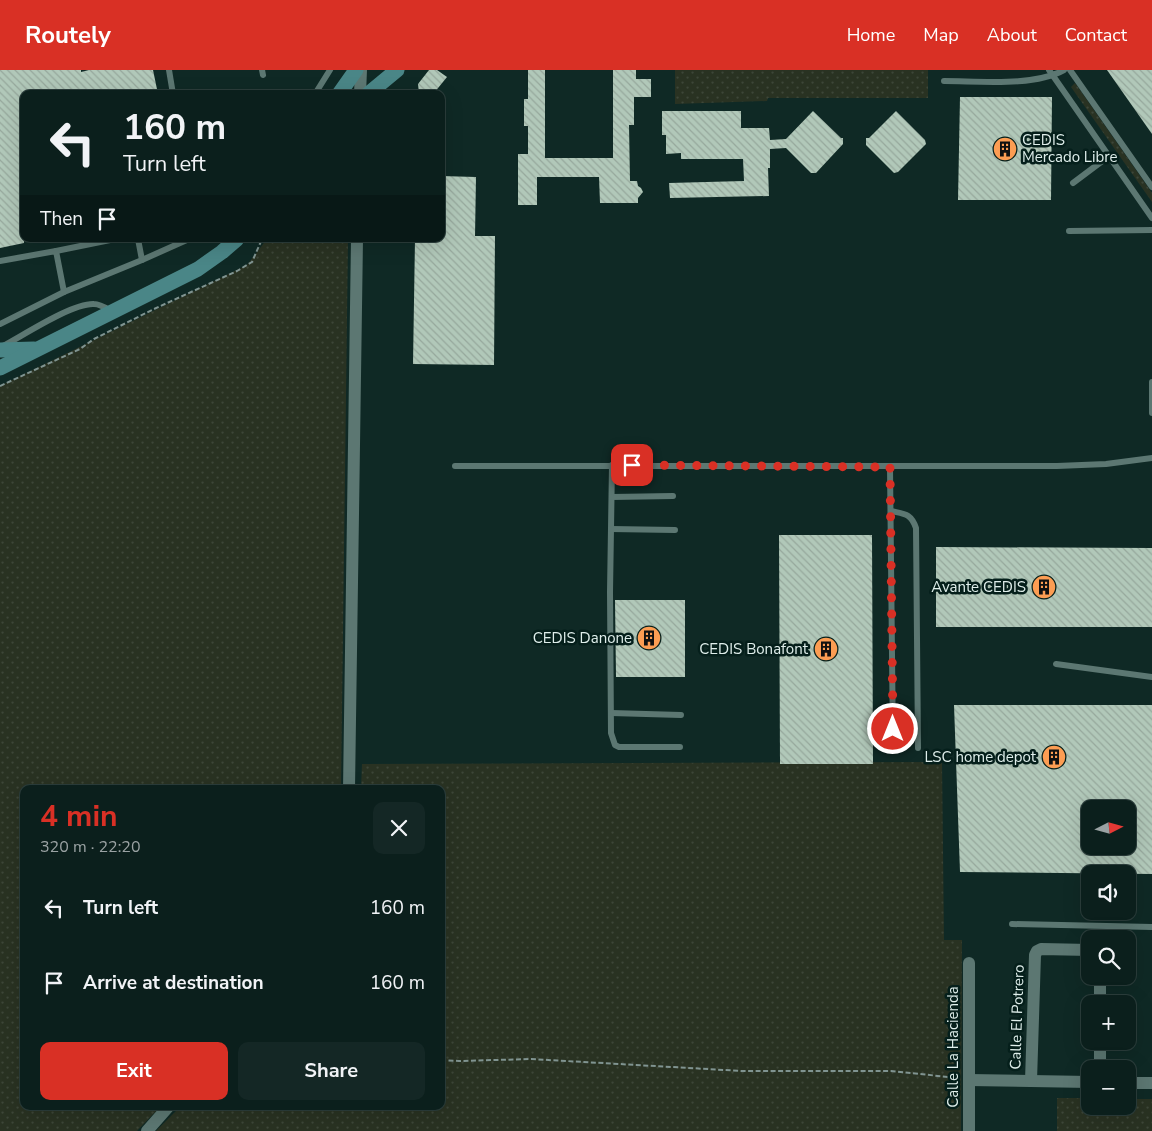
<!DOCTYPE html>
<html lang="en">
<head>
<meta charset="utf-8">
<style>
  :root { --surface:#0b1f1c; --page:#142725; --text:#f1f3f6; --muted:#9aa2a3; --line:#2b3d3b; --accent:#d93025 }
  body { margin:0; font-family:"Nunito Sans",sans-serif; background:var(--page); color:var(--text); height:100vh; display:flex; flex-direction:column; font-size:19px; white-space:nowrap }
  * { box-sizing:border-box; margin:0 }
  p { font-size:16px; color:var(--muted) }
  .icon { flex:none; width:28px; height:28px; fill:none; stroke:currentColor; stroke-width:2; stroke-linecap:round; stroke-linejoin:round }
  .map { position:relative; flex:1; overflow:hidden }
  .details { position:absolute; left:20px; top:715px; width:425px; height:325px; display:flex; flex-direction:column; background:var(--surface); border-radius:10px; box-shadow:0 5px 20px #0002,0 0 0 1px var(--line) }
  .details>* { flex:none }
  .hud { position:absolute; left:20px; top:20px; width:425px; height:152px; border-radius:10px; box-shadow:0 5px 20px #0002,0 0 0 1px var(--line); background:#0b1f1c; color:var(--text); overflow:hidden }
  .needle { width:32px; rotate:84deg }
  .tools { position:absolute; left:1081px; top:730px; display:grid; gap:10px }
  .tools a { display:grid; place-items:center; width:55px; height:55px; border-radius:10px; background:var(--surface); box-shadow:0 5px 20px #0002,0 0 0 1px var(--line); font-size:25px }
  .pin { position:absolute; display:grid; place-items:center; width:42px; height:42px; color:#fff; margin:-21px; border-radius:10px; box-shadow:0 2px 8px #0006 }
  .me { position:absolute; width:55px; margin:-28px; rotate:0deg; stroke-linejoin:round; filter:drop-shadow(0 0 4px #0008) }
  .turn { display:flex; align-items:center; gap:18px; height:105px; padding:0 20px; font-size:22px }
  .turn .icon { width:65px; height:65px; stroke-width:2.5 }
  .turn b { display:block; font-size:35px; line-height:42px }
  .then { display:flex; align-items:center; height:48px; padding:0 20px; background:#0003; gap:10px; font-size:19px }
  .round { display:grid; place-items:center; flex:none; width:52px; height:52px; border-radius:10px; background:var(--page) }
  .summary { display:flex; align-items:center; justify-content:space-between; height:85px; padding:0 20px }
  h1 { font-size:30px; font-weight:700; line-height:38px; color:var(--accent) }
  .action { display:flex; gap:10px; margin-top:auto; padding:10px 20px }
  .action a { flex:1; height:58px; border-radius:10px; background:var(--accent); color:#fff; font-size:20px; font-weight:700; line-height:58px; text-align:center }
  .action a+a { background:var(--page); color:var(--text) }
  ul { padding:0; list-style:none }
  li { display:flex; align-items:center; gap:15px; height:75px; padding:0 20px }
  li div { flex:1 }
  li b { display:block; font-size:19px }
  li em { font-style:normal }
  header { display:flex; align-items:center; gap:30px; box-sizing:border-box; height:70px; padding:0 25px; background:var(--accent); color:#fff }
  header strong { font-size:24px }
  nav { display:flex; gap:28px; margin-inline-start:auto; font-size:18px }
  .map>svg:first-child { display:block }
</style>
</head>
<body>
<header>
<strong>Routely</strong>
<nav><a>Home</a><a>Map</a><a>About</a><a>Contact</a></nav>
</header>
<div class="map">
<svg width="1152" height="1061" viewBox="0 0 1152 1061">
  <defs>
    <pattern id="grass-dots" width="8" height="8" patternUnits="userSpaceOnUse" patternTransform="scale(1.25)"><rect width="8" height="8" fill="#293222"/><path d="M2 2h.1M6 6h.1" fill="none" stroke="#3d4638" stroke-width="1.8" stroke-linecap="round"/></pattern>
    <pattern id="building-back-hatch" width="6" height="6" patternUnits="userSpaceOnUse" patternTransform="scale(1.25)"><rect width="6" height="6" fill="#b1c8b9"/><path d="M-1 5l2 2M0 0l6 6M5-1l2 2" fill="none" stroke="#96a89c"/></pattern>
  </defs>
  <rect width="100%" height="100%" fill="#0f2925"/>
  <g fill="url(#grass-dots)">
    <polygon points="675,0 928,0 928,28 768,28 767,31 675,34"/>
    <polygon points="1075,13 1152,123 1152,132 1071,17"/>
    <polygon points="267,169 348,169 341,719 24,719 24,1036 161,1036 137,1061 0,1061 0,316 247,195"/>
    <polygon points="942,692 944,870 962,870 961,1061 156,1061 181,1036 441,1036 441,719 361,719 362,694"/>
    <polygon points="1057,1028 1090,1028 1090,1036 1128,1036 1128,1029 1152,1029 1152,1061 1057,1061"/>
  </g>
  <g fill="url(#building-back-hatch)" fill-rule="evenodd">
    <polygon points="0,0 81,0 81,2 89,0 153,0 158,24 24,24 24,173 0,178"/>
    <polygon points="429,0 437,0 447,7 434,23 419,23 418,14"/>
    <polygon points="528,0 545,0 545,88 613,88 613,0 636,0 636,9 651,9 651,27 634,27 634,55 629,55 630,111 637,111 638,116 641,118 643,122 638,128 638,133 600,133 599,107 537,107 537,135 518,135 518,84 528,84 528,56 524,56 524,29 528,29"/>
    <polygon points="1107,0 1152,0 1152,64"/>
    <polygon points="960,27 1052,27 1051,130 958,130"/>
    <polygon points="662,41 741,41 741,58 769,58 770,70 786,69 813,41 841,68 843,68 843,74 816,103 811,103 786,78 770,79 770,98 768,98 769,126 670,128 669,113 744,111 743,89 681,89 681,83 666,84 666,65 662,65"/>
    <polygon points="896,41 925,70 926,74 898,102 894,103 866,75 866,68 869,68"/>
    <polygon points="441,106 476,107 475,166 495,166 494,295 413,294 415,169 441,169"/>
    <polygon points="779,465 872,465 873,694 780,694"/>
    <polygon points="936,477 1152,478 1152,557 936,557"/>
    <polygon points="615,530 685,530 685,607 616,607"/>
    <path d="M954,635H1152V804L960,802ZM1090,739H1128V776H1090Z"/>
  </g>
  <g fill="none" stroke-linecap="round" stroke-linejoin="round">
    <g stroke="#809491" stroke-width="2" stroke-dasharray="5 2.5" stroke-linecap="butt">
      <polyline points="0,316 80,279 94,269 154,239 237,201 252,192 262,169"/>
      <polyline points="441,990 459,991 531,989 742,1001 891,1001 958,1008"/>
    </g>
    <g stroke="#5c7772" stroke-width="6">
      <polyline points="169,0 173,24"/>
      <polyline points="262,0 263,5"/>
      <polyline points="1049,0 1152,148"/>
      <polyline points="1070,0 1152,117"/>
      <path d="M944,11C979,11 1033,17 1064,0"/>
      <polyline points="315,24 330,0"/>
      <polyline points="1073,113 1109,86"/>
      <polyline points="1069,161 1152,160"/>
      <polyline points="138,169 142,190"/>
      <polyline points="56,181 115,169"/>
      <polyline points="0,191 56,181 64,222 142,190 189,169"/>
      <polyline points="0,254 64,222"/>
      <path d="M3,276C24,265 72,233 94,234C100,234 106,238 111,241"/>
      <polyline points="1152,312 1152,343"/>
      <polyline points="612,395 610,522 611,663 615,675 619,677 680,677"/>
      <polyline points="455,396 1057,396 1106,394 1152,388"/>
      <polyline points="890,397 893,677"/>
      <polyline points="612,427 673,426"/>
      <path d="M891,441C904,444 911,443 916,458L918,678"/>
      <polyline points="611,459 675,460"/>
      <polyline points="1056,594 1152,607"/>
      <polyline points="611,643 681,645"/>
      <polyline points="1012,854 1152,857"/>
    </g>
    <g stroke="#5c7772" stroke-width="12">
      <polyline points="360,24 361,0"/>
      <polyline points="349,719 357,169"/>
      <polyline points="1100,934 1100,906"/>
      <polyline points="1100,999 1100,971"/>
      <polyline points="969,1010 1090,1012"/>
      <polyline points="1031,1011 1035,885 1037,881 1041,879 1090,880"/>
      <polyline points="1128,1013 1152,1013"/>
      <polyline points="147,1061 169,1036"/>
      <polyline points="969,1061 969,893"/>
    </g>
    <g stroke="#4a8687" stroke-width="15">
      <polyline points="339,24 356,0"/>
      <polyline points="368,24 397,0"/>
      <polyline points="0,280 34,279"/>
      <polyline points="0,298 198,199 222,182 237,169"/>
    </g>
  </g>
  <g fill="none" stroke-linecap="round" stroke-linejoin="round">
    <polyline stroke="#d93025" stroke-width="9" stroke-dasharray="0 16.2" points="632,395 890,397 893,659"/>
  </g>
  <defs>
    <g id="building-disc" transform="scale(1.25)"><circle r="9.5" fill="#fc9d53" stroke="#051f1b"/><path d="M-4-6H4V6H1V3H-1V6H-4ZM-2.5-4.3h1.7v1.8h-1.7ZM.8-4.3h1.7v1.8H.8ZM-2.5-1h1.7V.8h-1.7ZM.8-1h1.7V.8H.8Z" fill="#111"/></g>
  </defs>
  <g fill-rule="evenodd">
    <use href="#building-disc" x="1005" y="79"/>
    <use href="#building-disc" x="1044" y="517"/>
    <use href="#building-disc" x="649" y="568"/>
    <use href="#building-disc" x="826" y="579"/>
    <use href="#building-disc" x="1054" y="687"/>
  </g>
  <g text-anchor="middle" dominant-baseline="central" stroke-width="5" stroke-linejoin="round" paint-order="stroke">
    <g font-size="15" fill="#dfeeeb" stroke="#051f1b" text-anchor="end">
      <text x="1022" y="70" text-anchor="start">CEDIS<tspan x="1022" dy="17">Mercado Libre</tspan></text>
      <text x="1026" y="517">Avante CEDIS</text>
      <text x="632" y="568">CEDIS Danone</text>
      <text x="808" y="579">CEDIS Bonafont</text>
      <text x="1036" y="687">LSC home depot</text>
    </g>
    <g font-size="15" fill="#dfeeeb" stroke="#051f1b">
      <text transform="translate(1017 947) rotate(-88)">Calle El Potrero</text>
      <text transform="translate(953 977) rotate(-90)">Calle La Hacienda</text>
    </g>
  </g>
</svg>
<div class="tools">
<a><svg class="needle" viewBox="-14 -14 28 28"><path d="M0-13l5 13h-10z" fill="#e53935"/><path d="M0 13l5-13h-10z" fill="#9aa2a3"/></svg></a>
<a><svg class="icon" aria-label="sound" viewBox="0 0 24 24"><path d="M4 9h4l5-4v14l-5-4H4zM17 9q2 3 0 6"/></svg></a>
<a><svg class="icon" aria-label="search" viewBox="0 0 24 24"><circle cx="10" cy="10" r="6"/><path d="M15 15l6 6"/></svg></a>
<a>+</a>
<a>−</a>
</div>
<div class="pin" style="left:632px;top:395px;background:#d93025"><svg class="icon" aria-label="arrive" viewBox="0 0 24 24"><path d="M6 21V4h12l-3 4 3 4H6"/></svg></div>
<svg class="me" style="left:893px;top:659px" viewBox="-20 -20 40 40"><circle r="17" fill="#d93025" stroke="#fff" stroke-width="3"/><path d="M0-11L8 9 0 5-8 9z" fill="#fff"/></svg>
<div class="hud">
<div class="turn"><svg class="icon" aria-label="left" viewBox="0 0 24 24"><path d="M17 20v-9H6M10 6l-5 5 5 5"/></svg><div><b>160 m</b>Turn left</div></div>
<div class="then">Then<svg class="icon" aria-label="arrive" viewBox="0 0 24 24"><path d="M6 21V4h12l-3 4 3 4H6"/></svg></div>
</div>
<section class="details">
<div class="summary"><div><h1>4 min</h1><p>320 m · 22:20</p></div><a class="round"><svg class="icon" aria-label="close" viewBox="0 0 24 24"><path d="M6 6l12 12M18 6L6 18"/></svg></a></div>
<ul>
<li><svg class="icon" aria-label="left" viewBox="0 0 24 24"><path d="M17 20v-9H6M10 6l-5 5 5 5"/></svg><div><b>Turn left</b></div><em>160 m</em></li>
<li><svg class="icon" aria-label="arrive" viewBox="0 0 24 24"><path d="M6 21V4h12l-3 4 3 4H6"/></svg><div><b>Arrive at destination</b></div><em>160 m</em></li>
</ul>
<div class="action"><a>Exit</a><a>Share</a></div>
</section>
</div>
</body>
</html>
